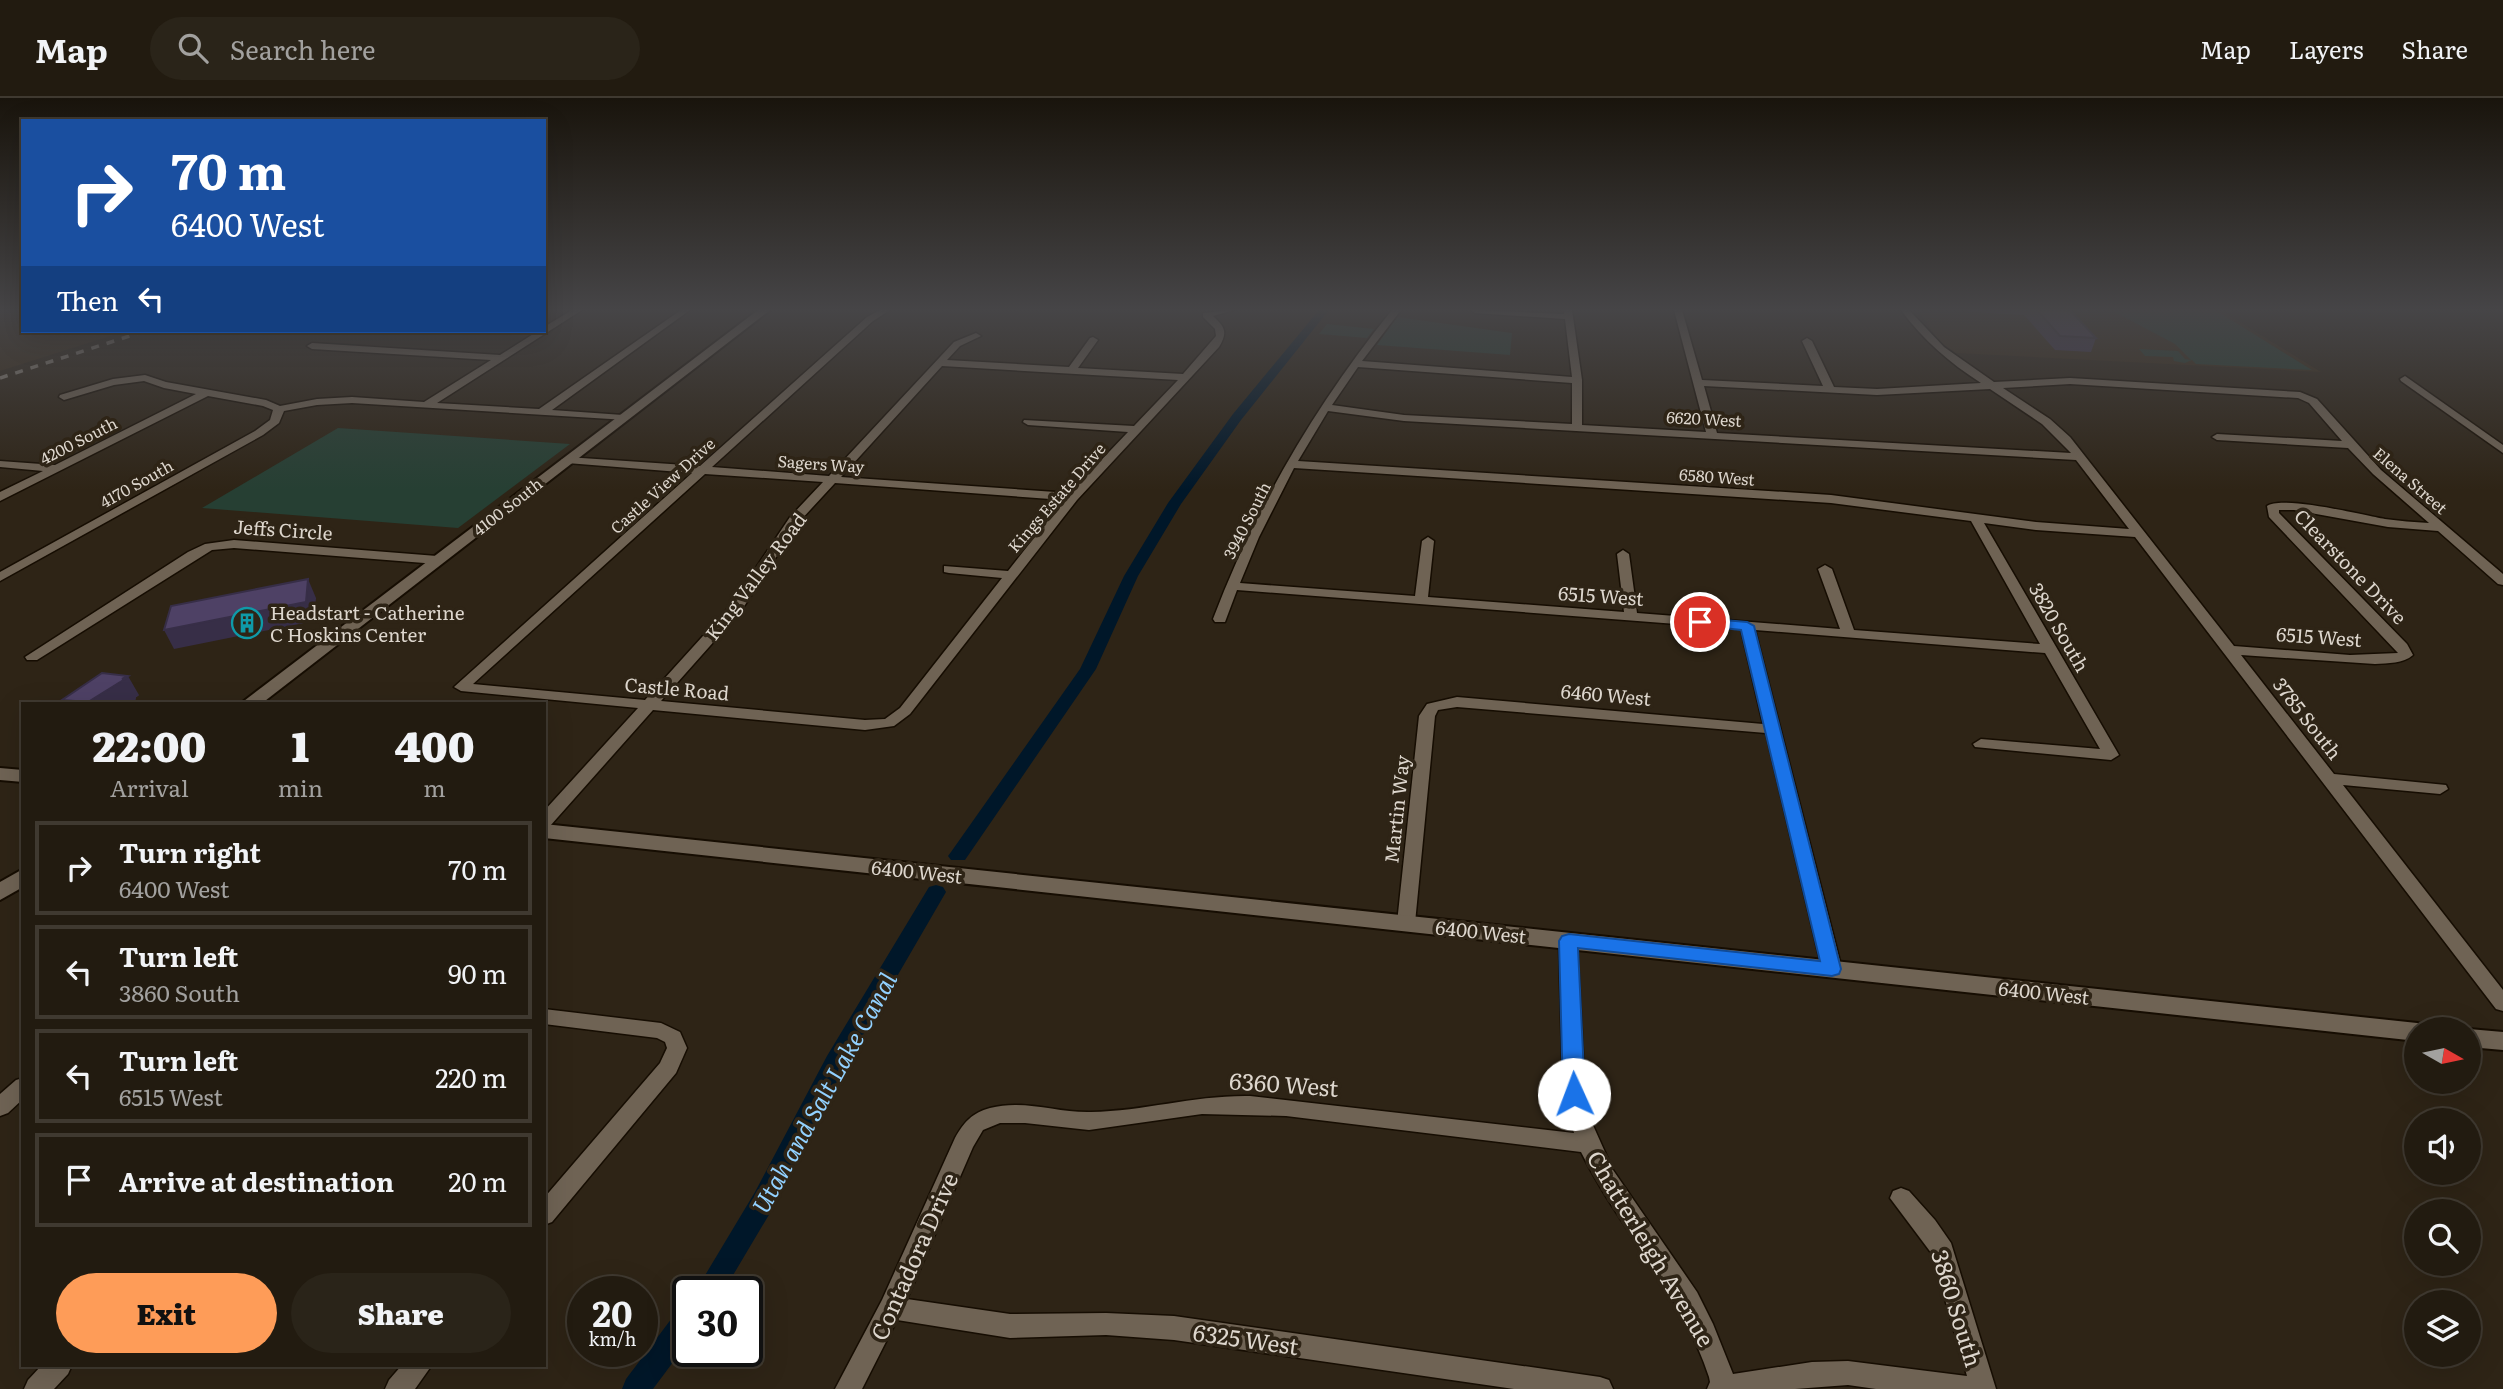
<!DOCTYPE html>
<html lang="en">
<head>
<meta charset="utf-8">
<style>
  :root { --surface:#221b10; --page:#2a2419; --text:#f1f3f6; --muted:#a2a19f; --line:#3f3930; --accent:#fe9c58 }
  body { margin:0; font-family:Literata,serif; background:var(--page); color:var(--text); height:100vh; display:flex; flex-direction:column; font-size:26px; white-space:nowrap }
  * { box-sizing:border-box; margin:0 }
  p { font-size:23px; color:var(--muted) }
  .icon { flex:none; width:38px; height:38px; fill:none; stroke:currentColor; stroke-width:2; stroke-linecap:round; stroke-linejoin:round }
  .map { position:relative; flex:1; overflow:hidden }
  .panel { position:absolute; left:21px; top:604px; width:525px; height:665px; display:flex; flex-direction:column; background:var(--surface); border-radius:0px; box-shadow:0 7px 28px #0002,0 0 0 2px var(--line) }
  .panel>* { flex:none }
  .guide { position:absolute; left:21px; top:21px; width:525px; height:214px; border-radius:0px; box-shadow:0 7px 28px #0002,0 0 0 2px var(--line); background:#1a4fa0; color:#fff; overflow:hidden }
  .needle { width:46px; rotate:99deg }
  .fabs { position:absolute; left:2404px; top:919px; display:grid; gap:14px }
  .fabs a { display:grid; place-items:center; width:77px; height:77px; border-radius:50%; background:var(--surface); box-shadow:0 7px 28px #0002,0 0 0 2px var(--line); font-size:35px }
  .speed { position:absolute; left:567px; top:1178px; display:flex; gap:14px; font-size:35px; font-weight:700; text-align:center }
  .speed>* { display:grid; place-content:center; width:91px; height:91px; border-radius:50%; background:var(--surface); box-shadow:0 7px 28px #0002,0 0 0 2px var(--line); line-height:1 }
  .speed small { font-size:18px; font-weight:400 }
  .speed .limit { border:4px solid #111; border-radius:10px; background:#fff; color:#111 }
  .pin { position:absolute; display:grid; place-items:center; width:60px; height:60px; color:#fff; margin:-30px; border:4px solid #fff; border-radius:50%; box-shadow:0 2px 7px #0007 }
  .me { position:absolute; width:77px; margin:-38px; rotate:358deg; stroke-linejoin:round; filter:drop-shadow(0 0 5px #0008) }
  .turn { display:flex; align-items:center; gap:24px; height:147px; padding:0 35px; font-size:32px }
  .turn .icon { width:91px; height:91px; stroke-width:2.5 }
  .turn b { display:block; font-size:49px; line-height:60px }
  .then { display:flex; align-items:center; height:66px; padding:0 35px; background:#0003; gap:14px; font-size:26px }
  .eta { display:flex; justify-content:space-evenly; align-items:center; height:119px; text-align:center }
  .eta b { font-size:42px; font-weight:800; line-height:49px }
  .primary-button { display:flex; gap:14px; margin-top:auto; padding:14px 35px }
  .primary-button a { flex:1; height:80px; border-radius:42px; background:var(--accent); color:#111; font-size:28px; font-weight:800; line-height:80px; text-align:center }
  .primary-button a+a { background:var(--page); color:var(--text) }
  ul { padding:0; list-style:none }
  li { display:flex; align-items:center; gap:21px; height:94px; margin:0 14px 10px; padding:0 21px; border:4px solid var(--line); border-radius:0px }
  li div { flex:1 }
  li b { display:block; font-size:26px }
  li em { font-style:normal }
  header { display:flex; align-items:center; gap:42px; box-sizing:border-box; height:98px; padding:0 35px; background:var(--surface); border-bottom:2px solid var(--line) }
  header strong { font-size:33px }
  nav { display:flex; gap:38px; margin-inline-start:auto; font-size:24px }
  .search { width:490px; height:63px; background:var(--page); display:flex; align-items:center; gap:18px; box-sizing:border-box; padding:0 24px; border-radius:38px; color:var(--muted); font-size:26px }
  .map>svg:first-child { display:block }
</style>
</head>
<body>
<header>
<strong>Map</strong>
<div class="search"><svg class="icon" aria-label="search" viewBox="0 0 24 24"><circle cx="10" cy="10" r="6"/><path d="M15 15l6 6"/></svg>Search here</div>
<nav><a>Map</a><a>Layers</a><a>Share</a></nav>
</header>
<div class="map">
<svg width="2503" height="1291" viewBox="0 0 2503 1291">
  <rect width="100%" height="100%" fill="#2e2416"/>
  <g fill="#3a2b17">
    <polygon points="0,212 23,212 23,233 126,233 0,273"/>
    <polygon points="1918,212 2220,212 2321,274 1956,255 1939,243"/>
  </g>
  <g fill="#263f33">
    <polygon points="2111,212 2215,212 2312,272 2196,266 2192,262 2185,265 2174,263 2173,259 2145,258 2139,251 2178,253 2185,261 2191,262 2175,246"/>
    <polygon points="1397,219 1512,235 1510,257 1377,247"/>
    <polygon points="1327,226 1374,231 1367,240 1319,236"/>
    <polygon points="338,330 570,346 458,430 202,410"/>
  </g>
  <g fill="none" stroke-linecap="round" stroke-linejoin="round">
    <g fill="#001729" fill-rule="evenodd">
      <polygon points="1319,212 1329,212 1241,322 1181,406 1138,478 1096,571 965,762 951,762 948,758 951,754 1080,571 1124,478 1168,405 1233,316"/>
      <polygon points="936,787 943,789 946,794 845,968 773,1110 723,1194 695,1194 755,1094 827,958 929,789"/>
      <polygon points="688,1208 688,1244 653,1291 622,1291 626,1281 678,1212"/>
    </g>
    <g stroke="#160d02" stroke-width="3">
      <g id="minor">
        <polygon points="572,212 582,212 437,305 539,311 681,212 690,212 552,312 623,317 627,318 627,322 352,305 317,307 284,313 279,325 263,337 0,483 0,474 255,333 270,322 273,312 263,308 208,298 0,403 0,394 43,373 0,369 0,363 55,367 196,296 164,290 144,283 114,287 64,302 59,299 60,297 113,281 145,277 166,284 266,302 280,308 317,301 352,299 424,304 491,262 312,251 307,248 312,245 500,257 538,233 544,233 544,229"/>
        <path d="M880,212H890L873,223L712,369L829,378L954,244L976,235L981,238L960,248L947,262L1069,269L1090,240L1093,239L1098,242L1078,270L1183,276L1216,238L1215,231L1203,219V215L1234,212L1213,218C1225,229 1228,234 1219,249L1077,402L910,616L894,628L865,632L653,612L550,728L544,729V713L638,610L461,593L454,589L692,375L567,365L561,362L567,359L700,368L867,219ZM942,268L1178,282L1134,328L1024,322L1023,324L1028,327L1128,334L1070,395L841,379ZM705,376L823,384L790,419L731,507L645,602L473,586ZM835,385L1064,402L1008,473L944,468V474L949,475L1002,480L900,610L885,621L865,622L661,603L741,513L799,424Z"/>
        <path d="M1392,212H1401L1362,263L1572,279L1565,221L1475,215L1471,212L1564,216V212H1572L1582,282V327L1706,334L1674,212H1682L1702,282L1823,288L1802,243L1807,240L1812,243L1834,289L1877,291L1981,285C1950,265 1923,242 1901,212H1909L1944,249L1994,284L2070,280L2300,294L2317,301L2381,372L2503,476V487L2498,486L2438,433L2388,429L2294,412H2279V415L2407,546L2413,557C2403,566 2388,565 2375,566L2241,557L2334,676L2446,687L2448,691L2440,696L2343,687L2503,892V913L2496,911L2135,439L2036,432L1984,425L2119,657L2111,662L1975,649L1973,646L1981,641L2100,651L2045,555L1755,532L1842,871L1839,876L1832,878L1825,876L1822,871L1766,635L1457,609L1438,612L1435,618L1415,825L1413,830H1399L1397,825L1419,618L1427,606L1457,599L1763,626L1741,531L1237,492L1225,524H1215L1213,521C1256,408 1316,306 1392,212ZM1358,269L1572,285V326L1404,317L1332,307ZM2070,286L2298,300L2309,305L2342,343L2217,336L2212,339L2217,342L2348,350L2373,376L2429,425C2414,424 2399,423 2385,421C2363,417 2282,397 2267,408L2269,419L2398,555L2350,557L2234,548L2070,339L2050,321L2003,290ZM1704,288L1877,297L1990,291L2042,326L2071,355L1717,335ZM1328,313L1404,323L2076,362L2129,431L2036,424L1831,397L1298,363ZM1294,370L1831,405L1971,423L2040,546L1854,532L1832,471L1825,467L1818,471L1840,531L1637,515L1629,456L1623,452L1617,456L1624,514L1428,499L1434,443L1428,439L1422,443L1415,498L1240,485L1259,439Z"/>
        <polygon points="2405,278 2503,347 2503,355 2401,283 2400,281"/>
        <polygon points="234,442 437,458 443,462 437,466 234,450 212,452 37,562 27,562 25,559 188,454 205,446"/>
        <path d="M1568,836L1575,838L1577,843L1585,996L1592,1025L1613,1072L1697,1194L1713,1226L1733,1276L1812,1264L1848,1263L1967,1278L1932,1156L1890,1100L1893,1093L1901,1090L1909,1093L1935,1122L1951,1145L1996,1291H1876L1848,1287L1795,1291H1707L1710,1284L1709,1279C1682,1196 1620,1132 1581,1054L1286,1018L1202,1016L1089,1032L1025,1025H1000L983,1032L973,1049L907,1201L1010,1216L1106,1215L1174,1218L1600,1279L1609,1282L1613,1291H1514L1174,1242L1106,1237L1010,1240L897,1222L862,1291H835L882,1202L955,1040C964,1024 972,1015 990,1010C1024,1001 1057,1015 1091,1014C1145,1013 1195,997 1250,998L1574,1035L1563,996L1559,843L1561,838Z"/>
        <polygon points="544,911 661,925 680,934 687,950 676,975 552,1124 544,1127 544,1100 660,965 667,950 665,944 657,940 544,926"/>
        <polygon points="23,980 23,1001 8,1015 0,1018 0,996 16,982"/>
        <polygon points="42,1267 72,1267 68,1276 54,1291 24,1291 28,1282"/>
        <polygon points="402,1267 432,1267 415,1291 385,1291 389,1282"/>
      </g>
    </g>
    <g stroke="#160d02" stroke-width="4">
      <g id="tertiary">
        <polygon points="0,670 23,672 23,684 0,682"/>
        <polygon points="544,726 2417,925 2426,927 2428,931 2417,931 2417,943 544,740"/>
        <polygon points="2468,931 2469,931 2503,934 2503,952 2469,949"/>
      </g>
    </g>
    <g stroke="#160d02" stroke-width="4">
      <g id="secondary">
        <polygon points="758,212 770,212 261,606 240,606"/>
        <polygon points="23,771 23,789 0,802 0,784"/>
      </g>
    </g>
    <use href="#minor" fill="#6f6354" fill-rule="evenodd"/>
    <use href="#tertiary" fill="#6f6354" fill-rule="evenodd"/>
    <use href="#secondary" fill="#6f6354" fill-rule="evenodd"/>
    <polyline stroke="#938b80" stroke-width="3.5" stroke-dasharray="8 8" stroke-linecap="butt" points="0,280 145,233"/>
  </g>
  <g fill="#433857">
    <polygon points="1968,212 2070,212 2096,240 2091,254 2055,252 2024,217 1970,214"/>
    <polygon points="139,597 135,600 136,601 129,606 64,606 62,602"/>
  </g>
  <g fill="#372e47">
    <polygon points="308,481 316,500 314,523 174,551 164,532"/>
    <polygon points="128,578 139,597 135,600 136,601 129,606 89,606 88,604"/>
  </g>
  <g fill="#4e4165" stroke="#372e47" stroke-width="2">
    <polygon points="2037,212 2070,212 2096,240 2060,238"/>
    <polygon points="308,481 306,504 164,532 171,508"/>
    <polygon points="102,575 128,578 122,581 125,581 88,604 62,602"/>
  </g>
  <linearGradient id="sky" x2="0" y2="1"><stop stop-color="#19140c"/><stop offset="0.54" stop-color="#464547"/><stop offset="1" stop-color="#464547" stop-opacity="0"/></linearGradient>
  <rect width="2503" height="392" fill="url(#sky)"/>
  <polygon fill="#1a73e8" stroke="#114b97" stroke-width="2" points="1700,520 1747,524 1754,528 1841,871 1839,876 1832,878 1578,850 1585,996 1582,1002 1574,1004 1567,1002 1563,996 1559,843 1562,838 1569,836 1820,863 1741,532 1695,527 1693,524"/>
  <defs>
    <g id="building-ring" transform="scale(1.575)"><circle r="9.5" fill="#2e2416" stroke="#0f9aa8" stroke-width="1.5"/><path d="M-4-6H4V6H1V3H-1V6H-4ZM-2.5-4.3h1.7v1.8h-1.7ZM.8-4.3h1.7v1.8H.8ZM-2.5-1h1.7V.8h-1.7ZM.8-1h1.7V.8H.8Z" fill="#0f9aa8"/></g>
  </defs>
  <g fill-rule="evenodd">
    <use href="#building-ring" x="247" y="525"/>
  </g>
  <g text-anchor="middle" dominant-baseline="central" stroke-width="7" stroke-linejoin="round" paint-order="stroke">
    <g font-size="16" fill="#ddd6cd" stroke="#2e2416">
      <text transform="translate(1704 320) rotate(3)">6620 West</text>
      <text transform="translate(78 342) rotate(-27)">4200 South</text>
      <text transform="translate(821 365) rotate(4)">Sagers Way</text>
      <text transform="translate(1717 378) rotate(4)">6580 West</text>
      <text transform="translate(2411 382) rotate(41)">Elena Street</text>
      <text transform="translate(136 385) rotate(-29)">4170 South</text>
      <text transform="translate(662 387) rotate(-42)">Castle View Drive</text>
      <text transform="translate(1056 399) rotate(-49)">Kings Estate Drive</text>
      <text transform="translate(507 408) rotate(-38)">4100 South</text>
      <text transform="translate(1246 422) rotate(-63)">3940 South</text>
    </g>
    <g font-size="19" fill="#ddd6cd" stroke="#2e2416">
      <text transform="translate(283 431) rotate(4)">Jeffs Circle</text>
      <text transform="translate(2351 468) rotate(46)">Clearstone Drive</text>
      <text transform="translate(755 478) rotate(-53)">King Valley Road</text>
      <text transform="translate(1601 497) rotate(4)">6515 West</text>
      <text transform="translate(2060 529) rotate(60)">3820 South</text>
      <text transform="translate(2319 538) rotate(4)">6515 West</text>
      <text transform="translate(677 590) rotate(5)">Castle Road</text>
      <text transform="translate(1606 596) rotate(5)">6460 West</text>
      <text transform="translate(2308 620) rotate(52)">3785 South</text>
      <text transform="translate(1396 711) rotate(-84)">Martin Way</text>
      <text transform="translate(917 773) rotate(6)">6400 West</text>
      <text transform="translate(1481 833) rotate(6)">6400 West</text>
      <text transform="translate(2044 894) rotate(6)">6400 West</text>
    </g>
    <g font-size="19" fill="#ddd6cd" stroke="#2e2416" text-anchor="start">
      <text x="270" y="514">Headstart - Catherine<tspan x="270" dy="22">C Hoskins Center</tspan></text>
    </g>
    <g font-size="23" fill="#ddd6cd" stroke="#2e2416">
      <text transform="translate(1284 985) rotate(4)">6360 West</text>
      <text transform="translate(1652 1150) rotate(59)">Chatterleigh Avenue</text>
      <text transform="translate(913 1158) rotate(-66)">Contadora Drive</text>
      <text transform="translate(1958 1210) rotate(73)">3860 South</text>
      <text transform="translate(1246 1240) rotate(8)">6325 West</text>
    </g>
    <g font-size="24" font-style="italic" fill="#92d1ff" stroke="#2e2416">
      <text transform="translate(823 994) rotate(-61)">Utah and Salt Lake Canal</text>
    </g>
  </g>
</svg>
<div class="fabs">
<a><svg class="needle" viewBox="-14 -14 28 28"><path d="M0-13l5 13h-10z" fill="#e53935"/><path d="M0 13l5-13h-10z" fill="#a2a19f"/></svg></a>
<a><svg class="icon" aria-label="sound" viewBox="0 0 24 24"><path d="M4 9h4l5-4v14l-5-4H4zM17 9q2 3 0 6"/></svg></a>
<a><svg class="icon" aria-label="search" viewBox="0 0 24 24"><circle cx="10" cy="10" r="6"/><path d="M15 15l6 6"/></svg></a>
<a><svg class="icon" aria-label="layers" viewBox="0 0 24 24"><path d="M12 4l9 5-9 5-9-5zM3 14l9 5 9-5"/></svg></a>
</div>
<div class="speed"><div>20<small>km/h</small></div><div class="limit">30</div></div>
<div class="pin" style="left:1700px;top:524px;background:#d93025"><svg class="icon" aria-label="arrive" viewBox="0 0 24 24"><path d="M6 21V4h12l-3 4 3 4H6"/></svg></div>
<svg class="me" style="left:1574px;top:996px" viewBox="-20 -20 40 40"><circle r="19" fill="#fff"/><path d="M0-13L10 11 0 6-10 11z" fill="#1a73e8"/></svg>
<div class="guide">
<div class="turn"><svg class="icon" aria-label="right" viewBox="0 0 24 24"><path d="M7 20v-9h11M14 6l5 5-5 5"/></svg><div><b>70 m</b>6400 West</div></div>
<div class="then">Then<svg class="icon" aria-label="left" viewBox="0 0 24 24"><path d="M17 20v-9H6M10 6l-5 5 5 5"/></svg></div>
</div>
<section class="panel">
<div class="eta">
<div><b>22:00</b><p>Arrival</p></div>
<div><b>1</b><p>min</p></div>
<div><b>400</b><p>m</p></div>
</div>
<ul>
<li><svg class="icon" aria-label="right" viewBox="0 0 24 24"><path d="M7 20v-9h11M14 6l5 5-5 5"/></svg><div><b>Turn right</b><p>6400 West</p></div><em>70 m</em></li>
<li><svg class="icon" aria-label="left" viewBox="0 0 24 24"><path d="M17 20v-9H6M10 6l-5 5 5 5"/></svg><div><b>Turn left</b><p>3860 South</p></div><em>90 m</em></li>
<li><svg class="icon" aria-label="left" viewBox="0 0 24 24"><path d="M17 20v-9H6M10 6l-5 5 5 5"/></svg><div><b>Turn left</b><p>6515 West</p></div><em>220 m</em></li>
<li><svg class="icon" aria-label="arrive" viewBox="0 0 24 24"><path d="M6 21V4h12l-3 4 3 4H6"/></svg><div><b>Arrive at destination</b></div><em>20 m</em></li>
</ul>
<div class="primary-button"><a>Exit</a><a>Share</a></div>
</section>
</div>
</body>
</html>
